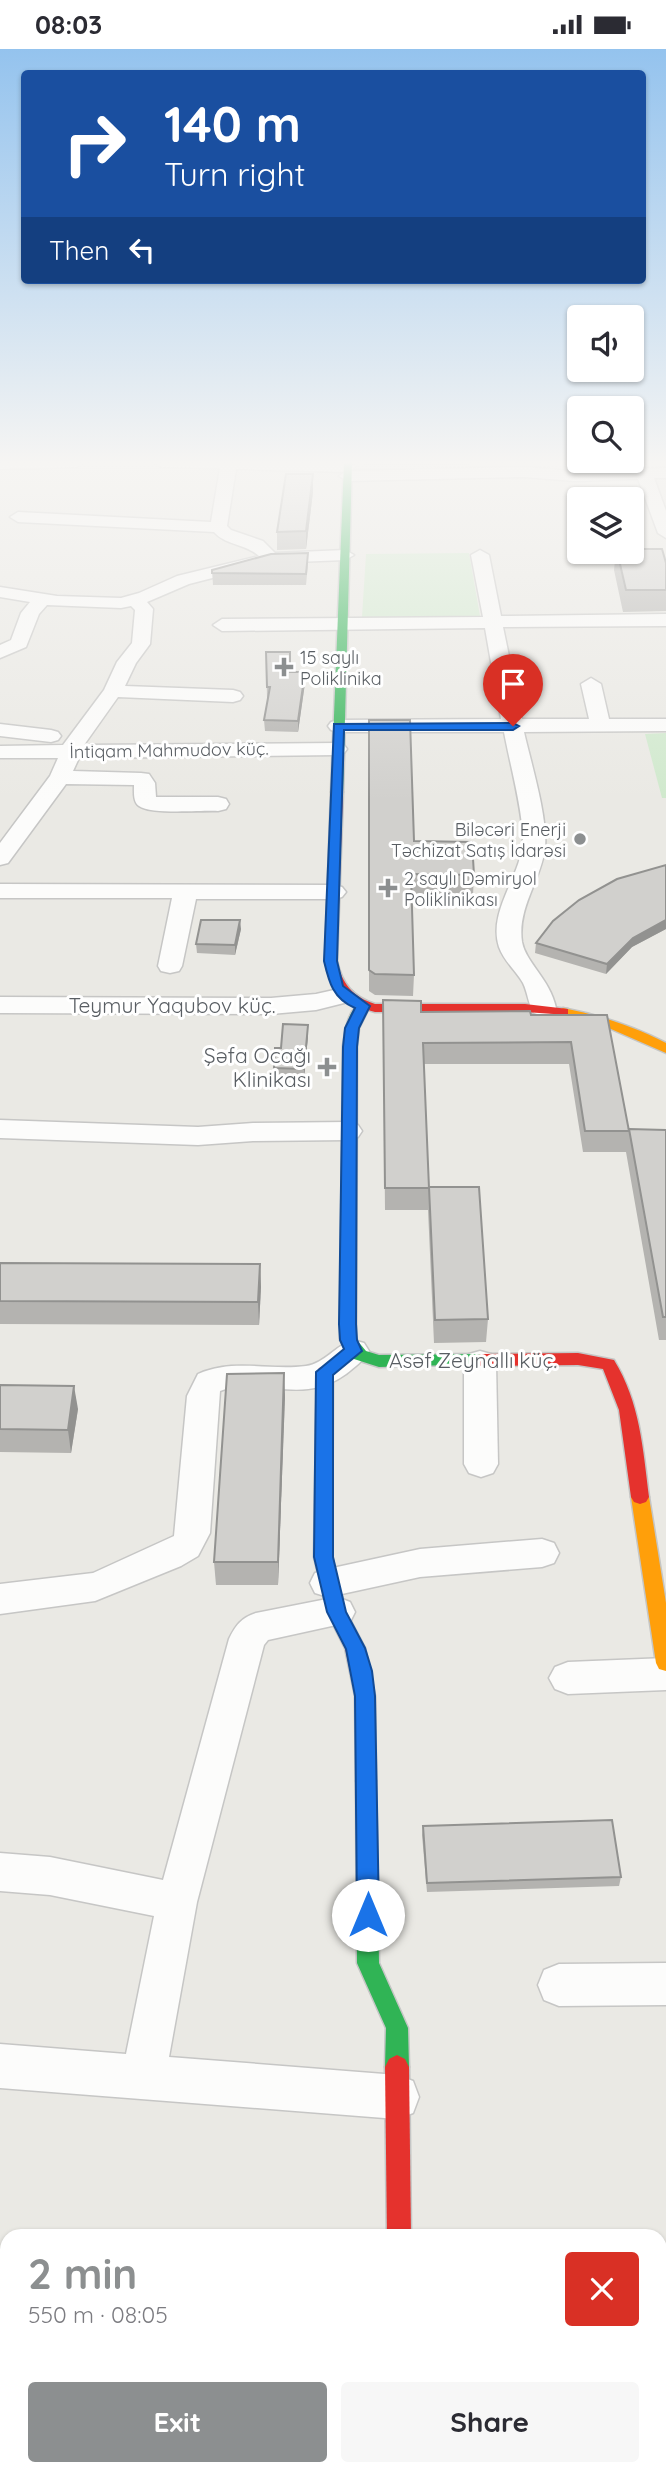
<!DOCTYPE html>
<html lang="en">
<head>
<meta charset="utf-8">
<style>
  :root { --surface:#fff; --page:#f7f7f7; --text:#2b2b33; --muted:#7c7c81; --accent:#8c8f90 }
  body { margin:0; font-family:Quicksand,sans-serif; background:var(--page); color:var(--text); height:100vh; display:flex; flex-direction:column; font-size:26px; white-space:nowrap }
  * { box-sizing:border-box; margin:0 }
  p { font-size:23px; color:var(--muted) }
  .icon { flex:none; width:38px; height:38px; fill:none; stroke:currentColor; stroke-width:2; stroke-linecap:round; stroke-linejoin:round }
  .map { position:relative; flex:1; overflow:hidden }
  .sheet { position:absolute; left:0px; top:2180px; width:667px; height:247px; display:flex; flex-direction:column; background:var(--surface); border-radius:21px 21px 0 0; box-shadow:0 2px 5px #0004 }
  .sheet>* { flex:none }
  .guide { position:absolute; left:21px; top:21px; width:625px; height:214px; border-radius:7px; box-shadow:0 2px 5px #0004; background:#1a4fa0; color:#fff; overflow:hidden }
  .fabs { position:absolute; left:567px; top:256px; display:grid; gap:14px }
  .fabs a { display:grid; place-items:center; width:77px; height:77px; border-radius:7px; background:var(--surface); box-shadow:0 2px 5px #0004; font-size:35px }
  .pin { position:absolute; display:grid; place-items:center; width:60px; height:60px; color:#fff; margin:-72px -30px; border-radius:50% 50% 50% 0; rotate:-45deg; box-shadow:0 0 7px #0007 }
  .pin .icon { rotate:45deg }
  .me { position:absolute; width:77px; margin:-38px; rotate:0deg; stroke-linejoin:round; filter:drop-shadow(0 0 5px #0008) }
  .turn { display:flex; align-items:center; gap:24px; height:147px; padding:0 28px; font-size:32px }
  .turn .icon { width:91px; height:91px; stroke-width:2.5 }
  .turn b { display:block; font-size:49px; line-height:60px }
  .then { display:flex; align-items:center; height:66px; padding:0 28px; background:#0003; gap:14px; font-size:26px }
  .round { display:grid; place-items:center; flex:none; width:74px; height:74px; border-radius:7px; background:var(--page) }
  .headline { display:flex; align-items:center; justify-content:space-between; height:119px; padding:0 28px }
  h1 { font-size:42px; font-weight:700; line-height:52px; color:var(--accent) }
  .action { display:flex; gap:14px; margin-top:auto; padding:14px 28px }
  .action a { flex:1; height:80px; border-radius:7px; background:var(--accent); color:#fff; font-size:28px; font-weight:700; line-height:80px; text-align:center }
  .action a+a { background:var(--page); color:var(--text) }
  .status { display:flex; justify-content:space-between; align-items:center; height:49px; padding:0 35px; background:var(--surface); direction:ltr }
  .status svg { height:19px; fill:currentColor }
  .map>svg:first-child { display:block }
</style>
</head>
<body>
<div class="status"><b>08:03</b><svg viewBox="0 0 49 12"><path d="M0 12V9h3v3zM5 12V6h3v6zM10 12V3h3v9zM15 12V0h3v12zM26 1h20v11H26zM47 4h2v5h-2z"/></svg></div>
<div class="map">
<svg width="666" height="2427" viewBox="0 0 666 2427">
  <rect width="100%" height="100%" fill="#eae9e4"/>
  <g fill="#d0e9cd">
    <polygon points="469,504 480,567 362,568 366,505"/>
    <polygon points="666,684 666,749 662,749 645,685"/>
  </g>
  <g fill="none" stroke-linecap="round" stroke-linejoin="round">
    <g stroke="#c6c6c5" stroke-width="3">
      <g id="street">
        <polygon points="0,413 85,413 77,418 0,420"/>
        <path d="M153,413H348L356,418L350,422L524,418L574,422L666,419V429H654L666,462V489L658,484L638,430L574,432L524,428L347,432L339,427L345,423L236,420L227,477L231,481L263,492L275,504L345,501L354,506L345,511L271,514L189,535L147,553L153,560L150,595L136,614L125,637L233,641L240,643L243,647L240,651L233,653L118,648L84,696L337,694L344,696L347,700L344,704L337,706L79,709L73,722L141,724L149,725L155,734L156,748H218L226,750L229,755L226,760L218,762C202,761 151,766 139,757C133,753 134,743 134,736L66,735L8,814L0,816V794L50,727L58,709H0V697L63,696L104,641L117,613L132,594L135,561L131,557L121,559L47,556L39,565L26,598L0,609V596L11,591L21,564L30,553L0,548V538L57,547L121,549L139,544L177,527L259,507C246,495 225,496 214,483L18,473L10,468L18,463L211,473L220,419L161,418Z"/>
        <path d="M480,501L489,506L501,567L666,565V577L503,578L522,670H589L581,635L591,629L601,635L609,670H666V682L524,683C531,714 548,769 545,799C541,831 517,859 522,893C526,914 550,930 556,959L552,964L543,967L534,964C528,955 528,944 523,934C516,922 504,912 499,898C487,861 523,826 523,789C522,758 510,715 504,683H338L331,681L328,677L331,673L338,671L501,670L485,579L222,582L213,576L222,570L483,568L471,506Z"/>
        <polygon points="0,675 51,681 58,683 61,687 58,691 51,693 0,687"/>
        <polygon points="0,835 334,836 342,838 346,843 342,848 334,850 196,850 182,917 179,922 170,924 161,922 158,917 172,849 0,849"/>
        <polygon points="343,939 352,942 356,947 352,952 316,961 271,965 0,964 0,948 271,949 316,945"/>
        <polygon points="0,1071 198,1078 253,1074 348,1073 358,1076 362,1082 358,1088 348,1091 253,1092 198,1096 0,1089"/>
        <path d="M353,1291L364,1294L369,1302C363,1312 355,1318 346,1325C301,1358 259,1326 220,1342L210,1484L198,1507L181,1517L95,1552L0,1565V1535L93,1524L174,1487L187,1347L198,1325C234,1309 269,1322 306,1317C324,1315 336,1296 353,1291Z"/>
        <polygon points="480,1302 491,1305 496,1313 498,1415 493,1424 481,1428 469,1424 464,1415 464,1313 469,1305"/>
        <polygon points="542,1490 554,1494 559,1504 554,1514 542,1518 420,1528 328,1548 315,1544 310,1534 315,1524 328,1520 420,1500"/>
        <path d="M337,1548L350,1553L355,1563L350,1573L268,1591L264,1596L197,1853L169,2008L397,2026L413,2032L419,2048L413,2064L397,2070L0,2039V1995L126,2005L154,1867L50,1846L0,1842V1804L50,1808L163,1831L229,1590C236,1576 241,1569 256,1564Z"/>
        <polygon points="666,1609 666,1641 568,1645 555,1640 549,1629 555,1618 568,1613"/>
        <polygon points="666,1914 666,1956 559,1957 544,1951 538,1936 544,1921 559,1915"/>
        <polygon points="312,2420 363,2420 363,2427 311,2427"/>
      </g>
    </g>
    <g stroke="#c5c6c5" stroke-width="3">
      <g id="fast">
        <polygon points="344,413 352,413 343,743 337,746 331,743"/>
        <path d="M363,953L370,957L359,979L357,997L356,1290L366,1302L379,1306L481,1305L487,1307L489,1311L487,1315L379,1318L354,1310L340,1291L343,997C345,982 348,959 363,953Z"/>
        <polygon points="366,1723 373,1726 376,1732 379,1914 408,1979 409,2018 405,2026 397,2030 389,2026 385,2018 386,1979 357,1914 356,1732 359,1726"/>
      </g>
    </g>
    <g stroke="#c5c6c5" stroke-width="3">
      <g id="slow">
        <path d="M563,959C599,966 633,977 666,994V1004L611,980L558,966L556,963Z"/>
        <polygon points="640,1441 646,1443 649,1448 666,1554 666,1622 659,1620 656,1614 631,1448 634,1443"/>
      </g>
    </g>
    <g stroke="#c5c6c5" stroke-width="3">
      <g id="jam">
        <path d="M337,740L343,743L337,912C342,935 353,948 375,955H525L568,960V966L525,963H375C346,956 330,942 325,912L331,743Z"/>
        <path d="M578,1304L614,1311C640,1353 643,1400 649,1448L646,1453L640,1455L634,1453L631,1448L619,1361L603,1320L578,1316L481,1317L475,1315L473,1311L475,1307L481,1305Z"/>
        <polygon points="325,1317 331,1319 333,1323 332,1508 346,1563 365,1599 375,1647 376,1732 373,1738 366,1741 359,1738 356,1732 355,1647 345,1599 327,1563 314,1508 317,1323 319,1319"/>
        <polygon points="397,2006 405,2010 409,2018 411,2188 387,2188 385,2018 389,2010"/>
      </g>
    </g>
    <use href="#street" fill="#fcfcfb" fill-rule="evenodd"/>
    <use href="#fast" fill="#30b455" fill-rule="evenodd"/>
    <use href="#slow" fill="#ff9f0a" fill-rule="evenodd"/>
    <use href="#jam" fill="#e5322d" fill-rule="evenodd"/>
  </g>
  <g fill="#b4b3b0">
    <rect x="364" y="413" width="105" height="3"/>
    <polygon points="313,425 313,443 306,500 277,501 277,483"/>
    <polygon points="616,502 632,502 666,514 666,562 623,563 614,521"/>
    <polygon points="308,515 306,536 213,536 212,521"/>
    <polygon points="266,603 290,623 305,623 305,634 298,683 265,682 264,671 268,649 267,649"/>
    <polygon points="369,671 414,792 474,826 473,846 411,846 414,926 413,947 375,946 369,942"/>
    <polygon points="666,816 666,880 632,898 606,925 535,904 536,894"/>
    <polygon points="241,880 235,906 197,904 196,895"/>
    <polygon points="383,951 421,963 531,966 607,966 629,1082 666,1081 666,1291 659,1291 626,1103 583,1103 569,1015 424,1015 429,1139 488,1270 486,1293 434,1294 428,1161 385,1161"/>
    <polygon points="308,986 304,1030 274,1029 274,1019"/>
    <polygon points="0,1214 260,1215 261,1238 259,1276 0,1275"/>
    <polygon points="0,1336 78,1360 71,1404 0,1403"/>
    <polygon points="285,1347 278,1536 216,1536 214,1513"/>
    <polygon points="423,1777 621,1828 619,1837 427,1843 422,1786"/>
  </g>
  <g fill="#929290">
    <polygon points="313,425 313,443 306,500 306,482"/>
    <polygon points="305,623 305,634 298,683 298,672"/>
    <polygon points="240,871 241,880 235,906 235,896"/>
    <polygon points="666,871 666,880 632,898 606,925 607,915 633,889"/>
    <polygon points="308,976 308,986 304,1030 304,1020"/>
    <polygon points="260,1215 261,1238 259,1276 258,1253"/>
    <polygon points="284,1324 285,1347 278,1536 278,1513"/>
    <polygon points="74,1337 78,1360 71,1404 68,1381"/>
  </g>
  <g fill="#d1d0cd" stroke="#929290" stroke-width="2">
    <polygon points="286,425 313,425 306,482 277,483"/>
    <polygon points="632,500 662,500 666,514 666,541 626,541 617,502 632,502"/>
    <polygon points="308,504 306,525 212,524 212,521 271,505"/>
    <polygon points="266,603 290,603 290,623 305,623 298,672 264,671 270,638 267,638"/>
    <polygon points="369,671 410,671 414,792 472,793 474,826 411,825 414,926 375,925 369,921"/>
    <polygon points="666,816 666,871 633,889 607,915 536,894 553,872 579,851 617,830"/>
    <polygon points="201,871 240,871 235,896 196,895"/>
    <polygon points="383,951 421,952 421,963 530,962 531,966 607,966 629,1082 585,1082 571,993 423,994 429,1139 385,1139"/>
    <polygon points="283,975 308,976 304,1020 274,1019 275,999 281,999"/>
    <polygon points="629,1080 666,1081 666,1268 663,1268"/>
    <polygon points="429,1138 479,1138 488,1270 435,1271"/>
    <polygon points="0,1214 260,1215 258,1253 0,1252"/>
    <polygon points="284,1324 278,1513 214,1513 227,1325"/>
    <polygon points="0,1336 74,1337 68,1381 0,1380"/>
    <polygon points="612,1771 621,1828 427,1834 423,1777"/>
  </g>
  <linearGradient id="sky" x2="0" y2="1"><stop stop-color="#94c3ee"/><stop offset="0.55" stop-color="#f6f5f3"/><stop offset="1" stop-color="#f6f5f3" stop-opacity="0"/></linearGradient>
  <rect width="666" height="752" fill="url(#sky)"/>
  <path fill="#1a73e8" stroke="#114b97" stroke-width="2" d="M334,675L513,674L519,677L513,681H344L337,912L343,937L370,957L359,979L357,998L356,1275L357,1291L362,1302L333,1326V1508L346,1563L365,1599L372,1622L375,1647L379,1866L376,1873L368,1876L360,1873L357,1866L355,1647L346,1600L327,1563L314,1508L316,1323L344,1300L340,1291L339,1275L343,998L345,979L355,959C333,950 329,933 324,912Z"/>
  <g fill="#8c8f90" stroke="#fff" stroke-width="2.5">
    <path d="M280.5 607.5h7v7h7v7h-7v7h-7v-7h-7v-7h7z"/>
    <circle cx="580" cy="790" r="7"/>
    <path d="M384.5 828.5h7v7h7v7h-7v7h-7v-7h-7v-7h7z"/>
    <path d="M323.5 1007.5h7v7h7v7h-7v7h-7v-7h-7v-7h7z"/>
  </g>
  <g text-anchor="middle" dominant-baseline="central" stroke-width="6" stroke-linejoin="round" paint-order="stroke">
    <g font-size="18" fill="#595e63" stroke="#fff" text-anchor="start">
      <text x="300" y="608">15 saylı<tspan x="300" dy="21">Poliklinika</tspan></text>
      <text x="566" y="780" text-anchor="end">Biləcəri Enerji<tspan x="566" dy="21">Təchizat Satış İdarəsi</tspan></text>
      <text x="404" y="829">2 saylı Dəmiryol<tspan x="404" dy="21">Poliklinikası</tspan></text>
    </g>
    <g font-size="18" fill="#595e63" stroke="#fff">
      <text transform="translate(169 701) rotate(-1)">İntiqam Mahmudov küç.</text>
    </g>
    <g font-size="21" fill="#595e63" stroke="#fff">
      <text x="172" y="956">Teymur Yaqubov küç.</text>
      <text x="473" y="1311">Asəf Zeynallı küç.</text>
    </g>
    <g font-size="21" fill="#595e63" stroke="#fff" text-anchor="end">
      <text x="311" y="1006">Şəfa Ocağı<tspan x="311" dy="24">Klinikası</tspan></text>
    </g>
  </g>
</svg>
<div class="fabs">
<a><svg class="icon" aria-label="sound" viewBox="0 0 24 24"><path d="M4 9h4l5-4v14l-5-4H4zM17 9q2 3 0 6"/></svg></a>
<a><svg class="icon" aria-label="search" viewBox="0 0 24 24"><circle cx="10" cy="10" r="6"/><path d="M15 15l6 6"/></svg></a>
<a><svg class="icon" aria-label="layers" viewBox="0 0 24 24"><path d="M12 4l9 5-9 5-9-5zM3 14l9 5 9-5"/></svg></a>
</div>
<div class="pin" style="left:513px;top:677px;background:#d93025"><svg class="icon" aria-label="arrive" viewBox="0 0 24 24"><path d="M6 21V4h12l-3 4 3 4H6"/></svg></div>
<svg class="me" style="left:368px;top:1866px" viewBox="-20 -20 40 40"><circle r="19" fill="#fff"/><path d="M0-13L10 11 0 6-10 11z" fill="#1a73e8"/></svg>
<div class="guide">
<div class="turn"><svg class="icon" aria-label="right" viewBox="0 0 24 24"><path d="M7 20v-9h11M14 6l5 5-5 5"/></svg><div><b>140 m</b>Turn right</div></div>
<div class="then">Then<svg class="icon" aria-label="left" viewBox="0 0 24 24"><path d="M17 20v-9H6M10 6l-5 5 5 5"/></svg></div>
</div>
<section class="sheet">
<div class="headline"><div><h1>2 min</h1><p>550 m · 08:05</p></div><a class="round" style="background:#d93025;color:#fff"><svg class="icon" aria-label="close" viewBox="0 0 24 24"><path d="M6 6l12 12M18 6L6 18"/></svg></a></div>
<div class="action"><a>Exit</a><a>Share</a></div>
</section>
</div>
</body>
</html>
